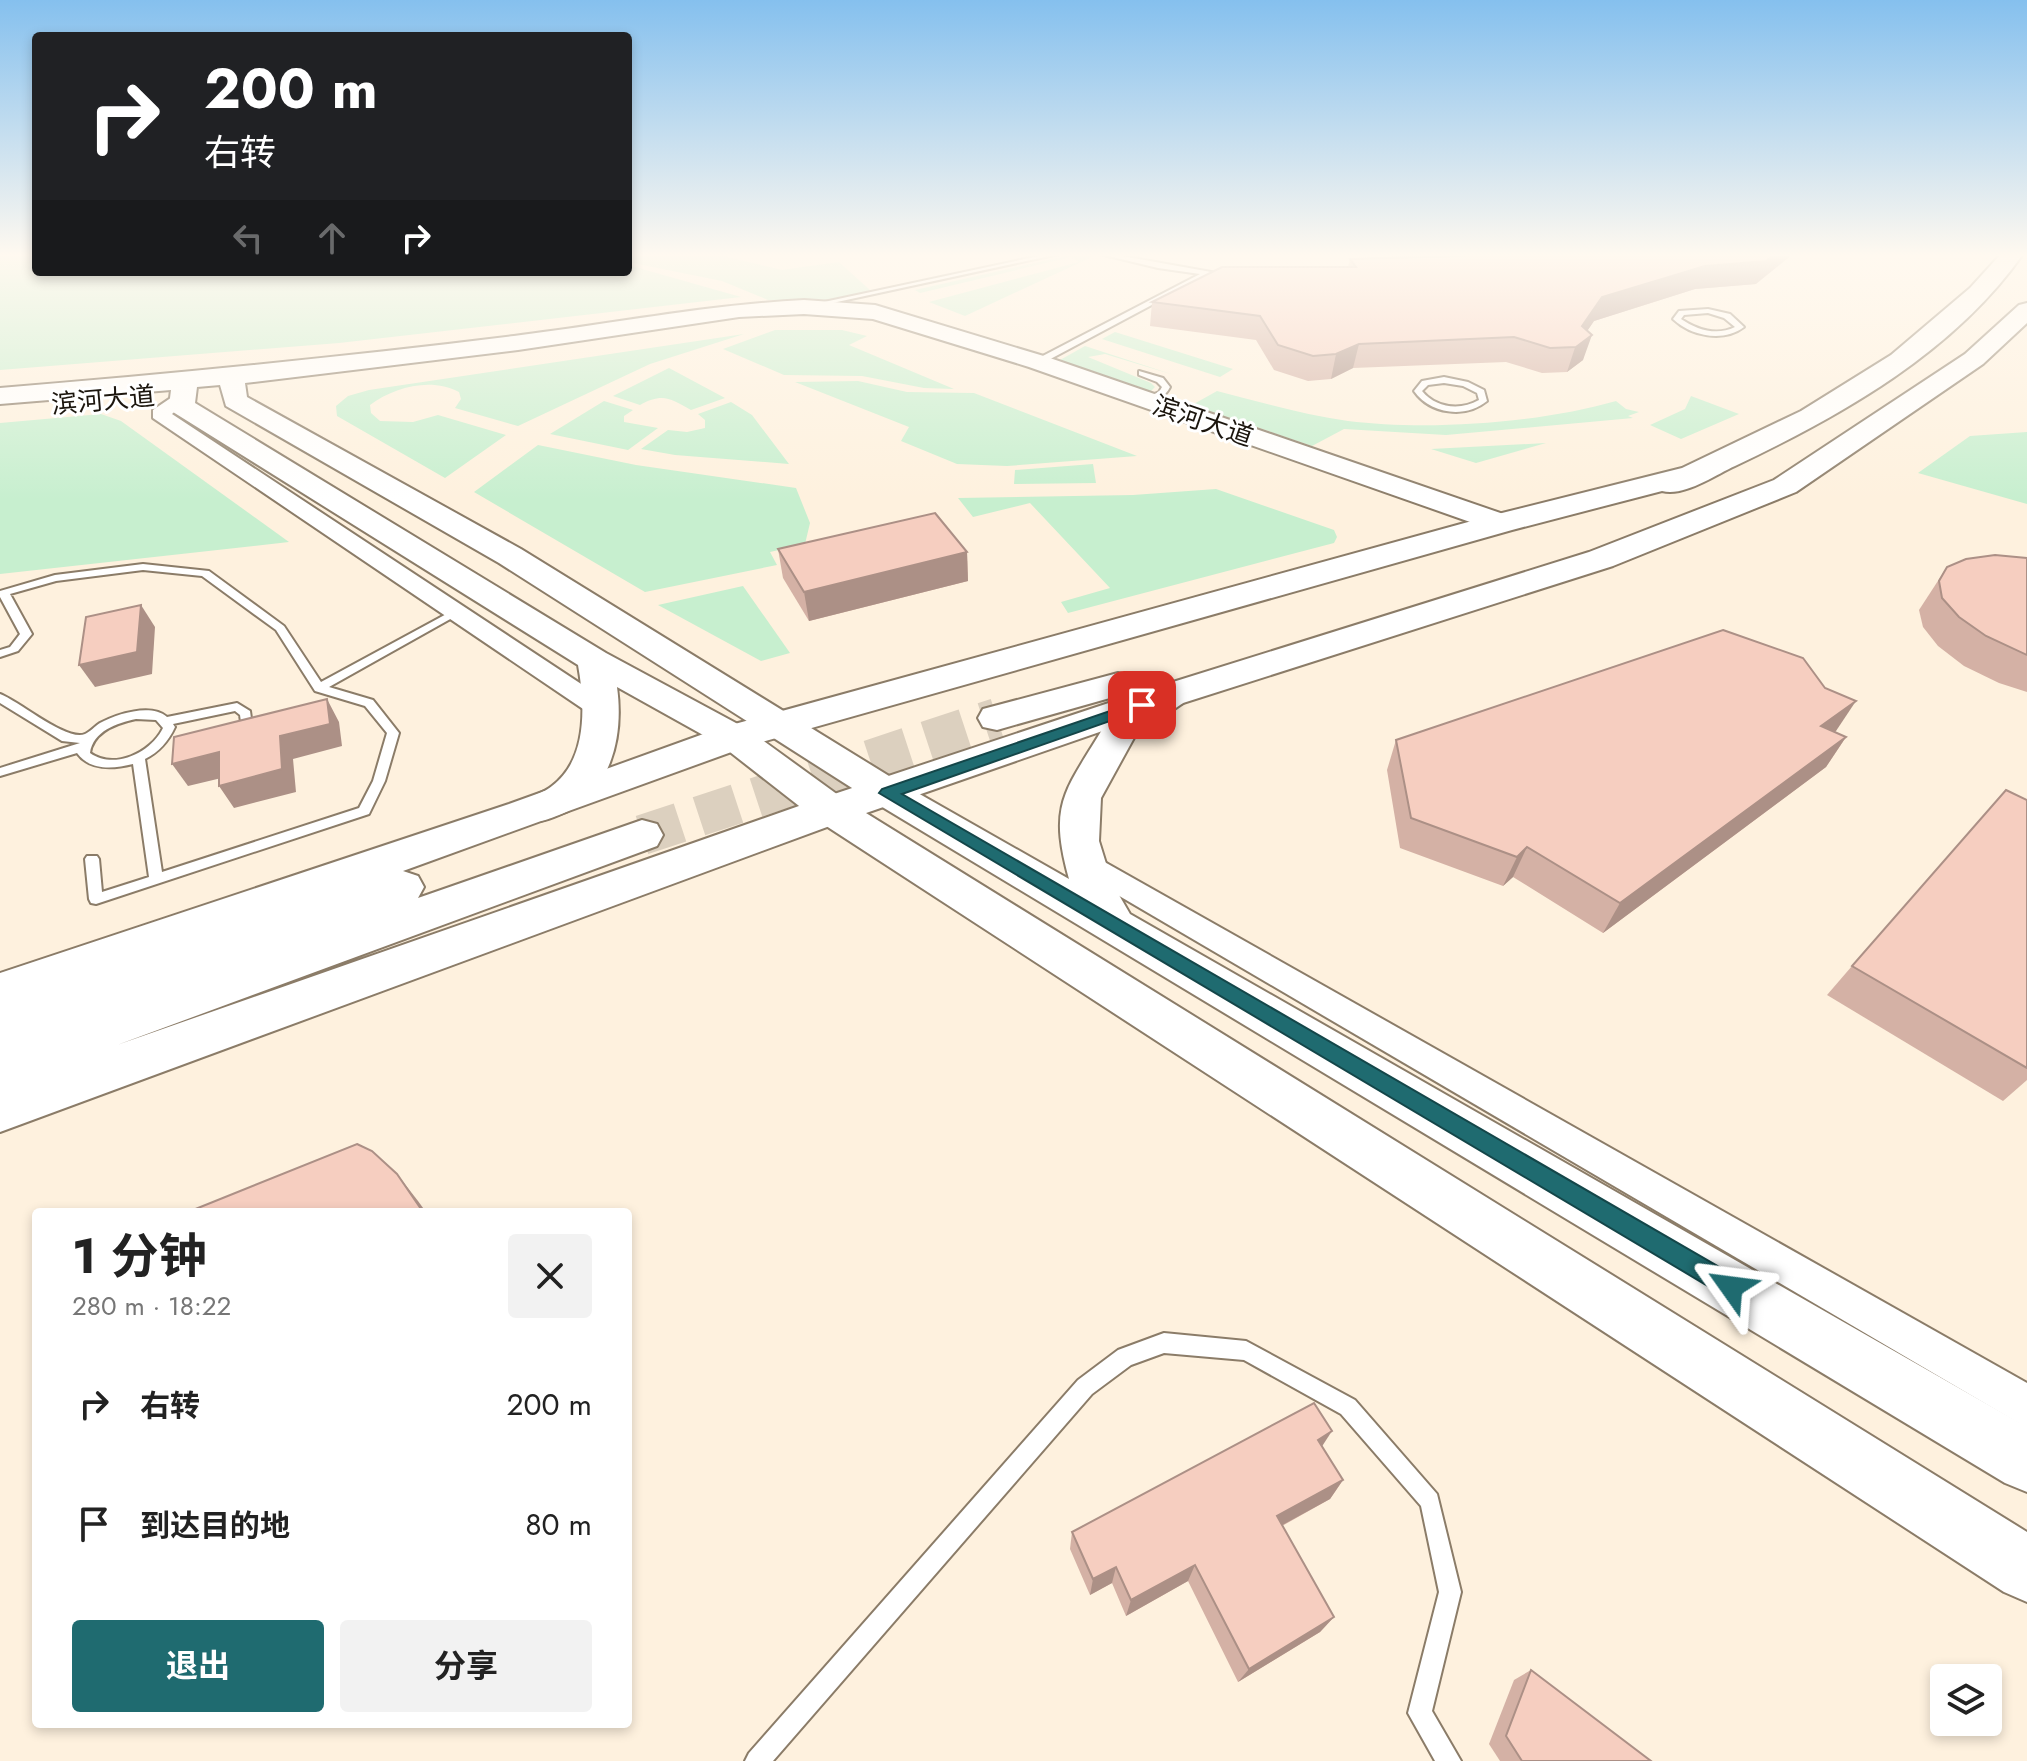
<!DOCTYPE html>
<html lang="zh">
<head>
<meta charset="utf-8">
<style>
  :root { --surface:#fff; --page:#f2f2f2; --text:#222; --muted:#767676; --accent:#1f6b70 }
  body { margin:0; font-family:Jost,"Noto Sans SC",sans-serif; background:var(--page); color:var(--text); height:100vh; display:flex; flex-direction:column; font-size:30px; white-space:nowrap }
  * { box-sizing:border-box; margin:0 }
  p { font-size:26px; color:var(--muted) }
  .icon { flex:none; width:44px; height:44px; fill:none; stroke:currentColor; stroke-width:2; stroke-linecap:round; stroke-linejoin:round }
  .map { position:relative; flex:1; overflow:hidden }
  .details { position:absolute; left:32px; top:1208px; width:600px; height:520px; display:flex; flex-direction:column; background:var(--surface); border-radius:8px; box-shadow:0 4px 12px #0003 }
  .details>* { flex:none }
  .guide { position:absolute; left:32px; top:32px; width:600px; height:244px; border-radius:8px; box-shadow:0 4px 12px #0003; background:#202124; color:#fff; overflow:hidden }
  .controls { position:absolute; left:1930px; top:1664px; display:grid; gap:16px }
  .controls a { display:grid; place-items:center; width:72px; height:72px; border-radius:8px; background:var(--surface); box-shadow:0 4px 12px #0003; font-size:40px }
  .pin { position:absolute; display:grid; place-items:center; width:68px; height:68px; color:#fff; margin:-34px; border-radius:16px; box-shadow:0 4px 12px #0006 }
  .me { position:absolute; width:88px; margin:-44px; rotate:301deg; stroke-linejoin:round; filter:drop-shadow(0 0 6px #0008) }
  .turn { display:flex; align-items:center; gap:28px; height:168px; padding:0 40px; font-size:36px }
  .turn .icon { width:104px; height:104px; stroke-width:2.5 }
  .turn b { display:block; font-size:56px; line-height:68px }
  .lanes { display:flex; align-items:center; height:76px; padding:0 40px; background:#0003; justify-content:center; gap:40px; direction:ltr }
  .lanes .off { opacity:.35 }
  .round { display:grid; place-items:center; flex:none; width:84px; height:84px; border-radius:8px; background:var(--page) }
  .head { display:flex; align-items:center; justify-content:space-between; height:136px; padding:0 40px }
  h1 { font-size:48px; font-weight:700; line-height:60px }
  .cta { display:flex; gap:16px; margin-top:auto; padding:16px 40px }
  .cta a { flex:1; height:92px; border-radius:8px; background:var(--accent); color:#fff; font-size:32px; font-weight:700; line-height:92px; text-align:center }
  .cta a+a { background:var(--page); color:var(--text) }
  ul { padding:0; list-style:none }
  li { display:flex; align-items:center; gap:24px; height:120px; padding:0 40px }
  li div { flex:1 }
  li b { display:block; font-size:30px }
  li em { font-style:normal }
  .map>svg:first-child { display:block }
</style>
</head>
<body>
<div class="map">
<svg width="2027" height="1761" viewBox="0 0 2027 1761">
  <rect width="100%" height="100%" fill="#fef1de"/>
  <g fill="#c7efcf">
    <polygon points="0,254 36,254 36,272 628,272 628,265 741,297 339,343 0,370"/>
    <polygon points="628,254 715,254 782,270 839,262 871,291 819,301 768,300 722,281 628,262"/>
    <polygon points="1075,254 1094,256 965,316 929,302 1079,262 1071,257 920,293 915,290"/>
    <polygon points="775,330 842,330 867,336 849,345 954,389 924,388 862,376 784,375 723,349"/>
    <polygon points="1115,332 1233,369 1220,377 1102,339"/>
    <path d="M744,334L650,364L518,426L455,408L461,399L459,392C431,377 394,387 370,405L371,413L380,421L413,422L438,415L506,435L445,478L337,416L336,406L348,396L369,390Z"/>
    <polygon points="1085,346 1174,375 1105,354 1088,357 1151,383 1155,387 1151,391 1060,360"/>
    <path d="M669,368L725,398L691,410C671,399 663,392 640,405L613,396Z"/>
    <polygon points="858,381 907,392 974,393 1137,456 1007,466 957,464 901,441 909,427 795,382"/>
    <path d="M1217,391C1261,402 1303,415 1348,421C1428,431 1540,423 1616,401L1626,409L1639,412L1628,416L1633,418L1446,435L1344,429L1312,446L1192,405Z"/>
    <polygon points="1691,396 1739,414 1681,439 1650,425 1685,409"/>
    <polygon points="604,401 633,410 624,416 624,422 658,428 628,450 550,434"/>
    <polygon points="731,402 752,415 789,464 675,455 641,449 668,430 687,432 705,428 705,420 698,414"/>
    <polygon points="101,414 121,421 289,542 0,574 0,423"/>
    <polygon points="2027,432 2027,504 1918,473 1970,436"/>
    <polygon points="1546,443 1476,463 1431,449"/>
    <polygon points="538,445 636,465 796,488 810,523 805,544 770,552 777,565 645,592 474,492"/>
    <polygon points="1093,464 1096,483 1014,484 1015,470"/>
    <polygon points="1216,489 1334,530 1337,537 1334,543 1068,613 1061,602 1110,588 1030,503 973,517 958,498 1133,495"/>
    <polygon points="743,586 790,653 761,661 658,605"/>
  </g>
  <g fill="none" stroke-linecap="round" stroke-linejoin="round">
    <polyline stroke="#dcd0bf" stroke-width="40" stroke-dasharray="40 20" stroke-linecap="butt" points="642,835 997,718"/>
    <g stroke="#8b7c68" stroke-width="4">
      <g id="lane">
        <polygon points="1048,254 1059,254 814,307 810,305"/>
        <polygon points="1100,254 1111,254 1228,275 1224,277 1208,275 1041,364 1035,364 1035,360 1200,274 1158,268"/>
        <path d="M1708,309L1730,314L1744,327C1723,343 1691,336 1673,319L1679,311ZM1708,313L1724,318L1735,327C1717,336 1697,330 1681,319L1684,315Z"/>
        <path d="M1139,371L1163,378L1170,387C1165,397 1154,404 1143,403V399L1159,392L1162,387L1157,382L1139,375Z"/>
        <path d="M1444,377L1468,382L1484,390L1487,401C1465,419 1430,414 1414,391L1422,381ZM1444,383L1463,386L1477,393L1479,400C1460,411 1436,408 1422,391L1428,385Z"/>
        <path d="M143,564L209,571L284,626L321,682L452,611H460L461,613L329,687L373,700L399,733L385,781L369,814L96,904L91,903L89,899L85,859L87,856H97L99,859L102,892L149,877L133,764C113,769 90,771 77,753L0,776V768L80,743L62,741L0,703V694C19,701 67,742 85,734C90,732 95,726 100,723C117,714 151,703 167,717L237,703L250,711L253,733L251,736H243L240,715L235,711L173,724L175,727C168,742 159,752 145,759L162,872L359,808L373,781L387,733L365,706L315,691L276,630L202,576L143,570L56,581L10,594L32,634L18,651L0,657V650L10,647L20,634L0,597V591L55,575ZM136,719L156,720L163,728C151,753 114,770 90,753C93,731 117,723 136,719Z"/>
        <polygon points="1164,1333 1246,1341 1355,1400 1437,1494 1461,1592 1432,1711 1461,1761 1435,1761 1408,1713 1439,1592 1421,1506 1341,1414 1244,1360 1164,1353 1131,1365 1092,1394 773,1761 745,1761 749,1753 1078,1380 1118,1350"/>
      </g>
    </g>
    <g stroke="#8b7c68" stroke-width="4">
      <g id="street">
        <polygon points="184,389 193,394 172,414 610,703 614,709 610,715 592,715 153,418 153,410"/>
        <polygon points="1085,851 2027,1383 2027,1428 1075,870 1070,862 1075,854"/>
      </g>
    </g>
    <g stroke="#8b7c68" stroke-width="4">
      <path id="secondary" d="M804,300L875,305L1047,357L1512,517L1516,523L1512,529H1490L1029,367L873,319L804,314L739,317L518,350L245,383L247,397L521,549L902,784L1069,879C1048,803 1065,792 1103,728C1117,706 1157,681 1183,687L1188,695L1183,703L1135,736L1101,798L1099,841L1112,883L1130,914L2027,1427V1492L2005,1483L874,802L499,563L226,406L220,385L197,387L195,403L606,653L747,729L845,800L2027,1532V1602L2004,1592L817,820L721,745L617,687C624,737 611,795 559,815C545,821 537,823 523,819L517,809C526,795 540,796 552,786C588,759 585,704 578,665L173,412L169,406L171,390L0,404V388C172,374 343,357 514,336C611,324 706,305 804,300Z"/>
    </g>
    <g stroke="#8b7c68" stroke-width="4">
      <g id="primary">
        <path d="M2001,254H2023C1953,353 1842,415 1735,466C1715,475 1684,497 1662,491L1512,530L748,746L403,871L418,876L424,887L418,898L642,820L657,824L663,835L657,846L117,1045L816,800L1157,687L1589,552L1774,480L1965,354L2019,305L2027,303V323L1983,364L1796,492L1613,566L1183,703L846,820L0,1132V973L509,804L720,728L1490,516L1682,468L1801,411L1891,355L1970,288Z"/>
        <polygon points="1118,673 1131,676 1137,684 1131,692 997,730 983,727 978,718 983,709"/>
      </g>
    </g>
    <use href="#lane" fill="#fff" fill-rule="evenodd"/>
    <use href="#street" fill="#fff" fill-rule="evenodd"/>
    <use href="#secondary" fill="#fff" fill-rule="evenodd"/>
    <use href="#primary" fill="#fff" fill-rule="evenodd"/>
  </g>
  <g fill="#d4b1a5">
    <polygon points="1350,259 1756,284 1695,289 1594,321 1587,331 1583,360 1567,372 1542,373 1506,362 1353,368 1331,379 1308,381 1274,370 1256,340 1150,326 1152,302 1348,267"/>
    <polygon points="778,549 967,552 968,581 809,621 783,578"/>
    <polygon points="2027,558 2027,692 1999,683 1964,666 1938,646 1923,627 1919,610 1947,567"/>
    <polygon points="1836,731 1834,732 1846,737 1826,767 1603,933 1513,877 1503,886 1400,848 1387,770 1396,740"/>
    <polygon points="2027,800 2027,1080 2003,1101 1827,995 1852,966"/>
    <polygon points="1322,1446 1343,1480 1330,1499 1282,1526 1334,1617 1320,1632 1238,1682 1188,1581 1126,1616 1112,1583 1090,1595 1070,1549 1072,1532"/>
    <polygon points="1531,1670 1651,1761 1500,1761 1489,1744 1514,1680"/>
  </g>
  <g fill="#ac9086">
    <polygon points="1775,254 1793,254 1756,284 1695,289 1594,321 1577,346 1592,335 1583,360 1567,372 1582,326 1602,297 1705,266"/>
    <polygon points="1359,344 1353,368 1331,379 1336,354"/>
    <polygon points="967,552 968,581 809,621 804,592"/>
    <polygon points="141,605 155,627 152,674 95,687 79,665"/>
    <polygon points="327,699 339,722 342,746 293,759 296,792 234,808 219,786"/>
    <polygon points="1856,701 1836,731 1802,756 1821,726"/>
    <polygon points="1846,737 1826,767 1603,933 1620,903"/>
    <polygon points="219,752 234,775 188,786 172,764"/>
    <polygon points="1527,847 1513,877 1503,886 1517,857"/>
    <polygon points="397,1174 418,1201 426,1212 423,1212"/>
    <polygon points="1332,1431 1319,1451 1318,1440"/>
    <polygon points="1343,1480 1330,1499 1266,1534 1277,1516"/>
    <polygon points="1195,1565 1188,1581 1126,1616 1131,1600"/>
    <polygon points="1116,1567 1112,1583 1090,1595 1093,1579"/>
    <polygon points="1334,1617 1320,1632 1238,1682 1249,1669"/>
  </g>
  <g fill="#f6cec0" stroke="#ac9086" stroke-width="2">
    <polygon points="1473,254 1775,254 1766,261 1705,266 1602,297 1582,326 1592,335 1576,347 1550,348 1514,337 1359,344 1336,354 1313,356 1278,345 1260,316 1152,302 1222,267 1356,267 1350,259 1461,256"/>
    <polygon points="935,513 967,552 804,592 778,549"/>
    <polygon points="1995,555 2027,558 2027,655 1986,636 1959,617 1942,598 1939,581 1947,567 1966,559"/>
    <polygon points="141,605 137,652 79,665 86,617"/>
    <polygon points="1723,630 1803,658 1825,688 1856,701 1821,726 1846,737 1620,903 1527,847 1517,857 1411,818 1396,740"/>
    <polygon points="327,699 330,724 280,736 282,769 219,786 219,752 172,764 174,737"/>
    <polygon points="2006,790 2027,800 2027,1068 1852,966"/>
    <polygon points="357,1144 372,1151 397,1174 423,1212 188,1212"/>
    <polygon points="1314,1403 1332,1431 1318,1440 1343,1480 1277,1516 1334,1617 1249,1669 1195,1565 1131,1600 1116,1567 1093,1579 1072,1532"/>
    <polygon points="1531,1670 1651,1761 1522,1761 1506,1736"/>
  </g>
  <linearGradient id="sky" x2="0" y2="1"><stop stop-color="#85c0ee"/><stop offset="0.51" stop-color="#fff9f0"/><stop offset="1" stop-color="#fff9f0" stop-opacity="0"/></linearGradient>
  <rect width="2027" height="500" fill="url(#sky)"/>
  <polygon fill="#1f6b70" stroke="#144649" stroke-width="2" points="1142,700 1149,705 1147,708 902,794 1740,1279 1743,1287 1740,1295 1731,1299 1723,1295 879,793 882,789"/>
  <g text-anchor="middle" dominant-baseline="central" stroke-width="6" stroke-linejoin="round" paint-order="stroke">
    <g font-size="26" fill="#1b150d" stroke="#fff">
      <text transform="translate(103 400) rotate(-5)">滨河大道</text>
      <text transform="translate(1203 421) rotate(19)">滨河大道</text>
    </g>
  </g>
</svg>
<div class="controls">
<a><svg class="icon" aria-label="layers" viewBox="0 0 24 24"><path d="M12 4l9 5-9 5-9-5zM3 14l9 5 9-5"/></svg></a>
</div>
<div class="pin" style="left:1142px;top:705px;background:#d93025"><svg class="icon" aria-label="arrive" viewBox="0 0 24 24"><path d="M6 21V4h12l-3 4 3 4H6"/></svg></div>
<svg class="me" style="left:1731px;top:1287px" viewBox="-20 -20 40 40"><path d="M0-17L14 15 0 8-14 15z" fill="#1f6b70" stroke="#fff" stroke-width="4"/></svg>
<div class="guide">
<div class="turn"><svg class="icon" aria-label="right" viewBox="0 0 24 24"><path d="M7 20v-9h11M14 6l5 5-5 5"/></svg><div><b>200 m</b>右转</div></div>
<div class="lanes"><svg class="icon off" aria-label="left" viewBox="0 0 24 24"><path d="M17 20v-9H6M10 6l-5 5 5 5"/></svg><svg class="icon off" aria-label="ahead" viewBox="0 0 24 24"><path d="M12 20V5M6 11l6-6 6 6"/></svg><svg class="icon" aria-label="right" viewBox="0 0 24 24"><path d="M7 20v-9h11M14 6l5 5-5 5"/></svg></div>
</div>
<section class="details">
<div class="head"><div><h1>1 分钟</h1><p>280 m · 18:22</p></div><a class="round"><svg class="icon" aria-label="close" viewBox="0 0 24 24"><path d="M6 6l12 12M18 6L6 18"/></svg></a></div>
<ul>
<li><svg class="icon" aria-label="right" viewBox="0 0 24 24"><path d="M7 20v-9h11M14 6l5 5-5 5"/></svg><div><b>右转</b></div><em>200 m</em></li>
<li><svg class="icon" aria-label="arrive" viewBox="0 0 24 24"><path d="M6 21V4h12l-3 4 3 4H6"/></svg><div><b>到达目的地</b></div><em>80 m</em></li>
</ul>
<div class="cta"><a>退出</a><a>分享</a></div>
</section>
</div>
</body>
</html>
